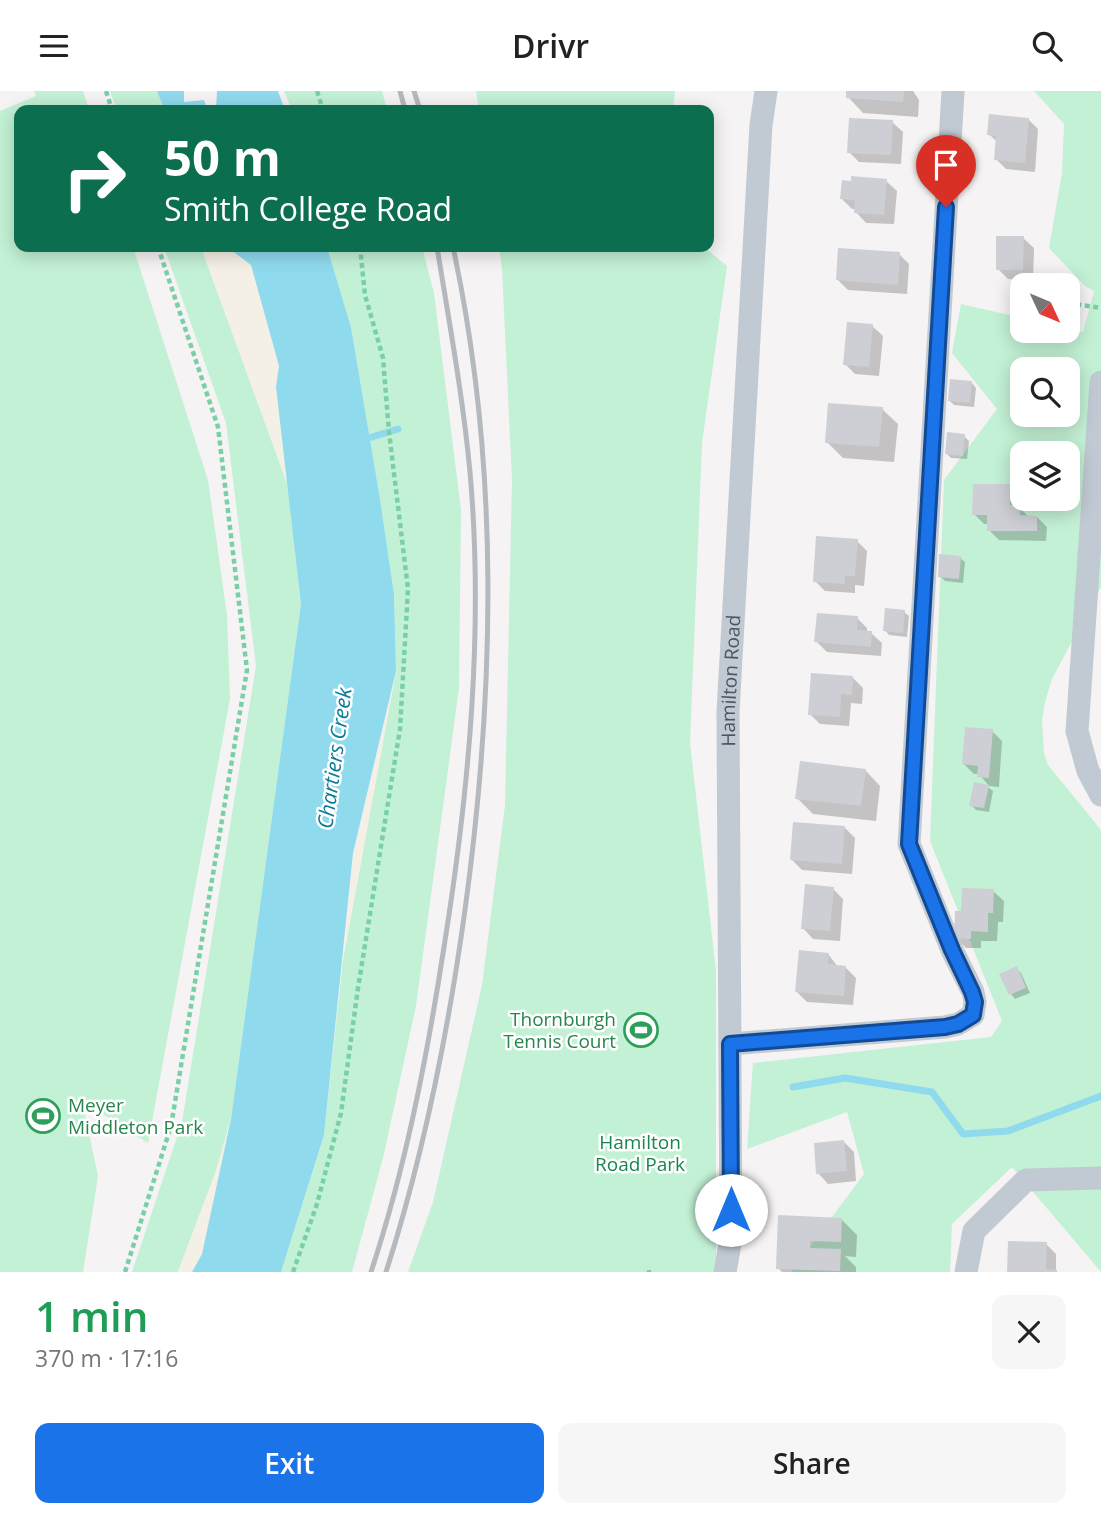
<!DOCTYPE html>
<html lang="en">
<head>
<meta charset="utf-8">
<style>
  :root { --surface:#fff; --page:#f6f6f6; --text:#222; --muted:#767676; --accent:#1a73e8 }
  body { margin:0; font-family:"Open Sans",sans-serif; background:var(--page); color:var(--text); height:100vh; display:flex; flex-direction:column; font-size:26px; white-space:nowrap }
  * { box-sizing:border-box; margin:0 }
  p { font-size:23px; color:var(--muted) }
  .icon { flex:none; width:38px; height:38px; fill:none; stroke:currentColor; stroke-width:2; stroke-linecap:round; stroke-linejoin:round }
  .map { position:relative; height:1181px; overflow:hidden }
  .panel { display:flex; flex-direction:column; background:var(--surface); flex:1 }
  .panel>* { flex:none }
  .hud { position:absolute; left:14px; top:14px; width:700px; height:147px; border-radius:14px; box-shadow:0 4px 18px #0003; background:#0b6e4f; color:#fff; overflow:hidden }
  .needle { width:46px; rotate:134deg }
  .buttons { position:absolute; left:1010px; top:182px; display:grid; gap:14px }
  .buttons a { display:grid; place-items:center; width:70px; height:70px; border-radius:14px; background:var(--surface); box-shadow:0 4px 18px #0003; font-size:35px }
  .pin { position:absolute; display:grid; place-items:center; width:60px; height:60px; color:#fff; margin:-72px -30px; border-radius:50% 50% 50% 0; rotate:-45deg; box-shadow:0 0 7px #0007 }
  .pin .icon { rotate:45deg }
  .me { position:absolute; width:77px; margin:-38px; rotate:0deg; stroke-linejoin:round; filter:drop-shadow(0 0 5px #0008) }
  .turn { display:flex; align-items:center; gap:24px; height:147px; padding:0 35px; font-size:32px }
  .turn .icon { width:91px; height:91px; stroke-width:2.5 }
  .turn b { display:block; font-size:49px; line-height:60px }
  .round { display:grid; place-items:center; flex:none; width:74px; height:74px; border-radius:14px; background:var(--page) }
  .head { display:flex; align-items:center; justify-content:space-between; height:119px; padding:0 35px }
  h1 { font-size:42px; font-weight:600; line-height:52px; color:#1e9e55 }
  .cta { display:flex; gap:14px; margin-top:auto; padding:14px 35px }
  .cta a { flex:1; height:80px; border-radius:14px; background:var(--accent); color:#fff; font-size:28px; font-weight:600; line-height:80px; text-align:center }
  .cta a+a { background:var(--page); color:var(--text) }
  header { display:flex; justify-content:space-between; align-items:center; height:91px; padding:0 35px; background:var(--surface); font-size:32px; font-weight:600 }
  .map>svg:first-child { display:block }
</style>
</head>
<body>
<header><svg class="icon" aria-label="menu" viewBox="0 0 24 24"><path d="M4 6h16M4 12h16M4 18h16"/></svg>Drivr<svg class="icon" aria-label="search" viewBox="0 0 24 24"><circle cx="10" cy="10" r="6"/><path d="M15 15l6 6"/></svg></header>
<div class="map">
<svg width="1101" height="1181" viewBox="0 0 1101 1181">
  <rect width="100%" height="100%" fill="#f5f3f3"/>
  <g fill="#c3f1d5" fill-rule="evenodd">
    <polygon points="34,0 83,0 89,19 19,19 19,156 133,156 208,389 227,524 230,608 148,1052 82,1010 98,1085 83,1181 0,1181 0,20 36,5"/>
    <polygon points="110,0 158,0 165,19 117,19"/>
    <polygon points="284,0 382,0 387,19 292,19"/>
    <polygon points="476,0 675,0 673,19 479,19"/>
    <path d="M1034,0H1101V496L1052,588L1045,611L1042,630L1044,662L1048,674L1101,739V1181L1012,1076L952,1133L950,1181H791L864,1083L847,1021L747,1058L753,972L991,946L1002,930L930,750L944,389L997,318L952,262L961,213L1022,227V240H1068V238L1083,241L1094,200L1085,195L1049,157L1062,82L1064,33ZM1022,278H1068V324H1022ZM1022,362H1068V408H1022Z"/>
    <polygon points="164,156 201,156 288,395 301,513 231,1028 216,1080 178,1181 132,1181 182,1031 256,575 226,332"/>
    <polygon points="327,156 422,156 434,202 461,419 459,597 416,915 383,1067 352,1181 281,1181 324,1044 343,869 396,580 394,503 380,408 351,236"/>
    <polygon points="499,156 704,156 727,175 702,352 690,652 716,880 716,1174 714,1181 408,1181 433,1111 482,894 505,714 512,389 502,178"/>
  </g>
  <g fill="#f5f0e5">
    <polygon points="201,156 227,156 251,174 279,275 276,296 288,395"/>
    <polygon points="396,580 343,869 353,762"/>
    <polygon points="231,1028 202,1163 192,1181 178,1181 216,1080"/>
  </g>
  <g fill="#90daee">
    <polygon points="157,0 184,0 184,11 204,9 207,17 201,16 190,19 165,19"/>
    <polygon points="217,0 278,0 285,19 216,19"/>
    <polygon points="227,156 243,156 249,160 254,156 327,156 351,236 380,408 394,503 396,580 353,762 324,1044 281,1181 192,1181 202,1163 231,1028 301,513 276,296 279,275 251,174"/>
  </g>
  <g fill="#0003">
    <polygon points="848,0 913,0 919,9 918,26 863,22 848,6"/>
    <polygon points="1028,28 1038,38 1035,81 1006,78 996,68 997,51 989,43"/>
    <polygon points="892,31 903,41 901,73 859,71 849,61"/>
    <polygon points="886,90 897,100 894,133 866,132 856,121 856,118 852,118 842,108"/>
    <polygon points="1023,147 1034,157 1033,189 1008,188 998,178"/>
    <polygon points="899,163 909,173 907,203 848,199 838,189"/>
    <polygon points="872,235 883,245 879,285 855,283 845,273"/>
    <polygon points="972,292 976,297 974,316 954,314 949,309"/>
    <polygon points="882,318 898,333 894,371 843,367 827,351"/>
    <polygon points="964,345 969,350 967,368 951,367 946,362"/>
    <polygon points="1010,395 1020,405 1020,417 1029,426 1037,426 1047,436 1046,450 999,449 989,439 989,433 984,433 974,423"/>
    <polygon points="857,450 867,460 864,495 855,494 855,502 825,500 815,490"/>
    <polygon points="960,467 965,471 963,492 945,490 940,485"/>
    <polygon points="904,521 909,525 907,546 889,544 885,539"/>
    <polygon points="857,527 867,537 867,542 871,542 882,552 881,565 827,561 816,550"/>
    <polygon points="852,586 863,597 862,613 851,612 849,635 820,633 810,623"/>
    <polygon points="992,640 1002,650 999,696 989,695 979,683 974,683 964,673"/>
    <polygon points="865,679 880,695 876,730 813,723 797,707"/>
    <polygon points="988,696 993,700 989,721 976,719 971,714"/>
    <polygon points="845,737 855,747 852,783 802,779 792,769"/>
    <polygon points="833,798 843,808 840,850 813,848 803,837"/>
    <polygon points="993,800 1004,810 1003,831 998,831 997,850 981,850 981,857 966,857 956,847 963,822"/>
    <polygon points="828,863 838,876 845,876 856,887 853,914 807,911 797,901"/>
    <polygon points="1016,877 1021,882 1030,902 1015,908 1011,903 1002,884"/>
    <polygon points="844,1051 854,1061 856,1090 828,1093 818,1082"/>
    <polygon points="780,1126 841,1128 857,1144 856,1166 845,1165 856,1176 856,1181 782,1181 778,1177"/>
    <polygon points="1046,1153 1056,1163 1056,1181 1008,1181"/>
  </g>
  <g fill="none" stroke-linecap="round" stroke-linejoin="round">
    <g stroke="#90daee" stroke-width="7">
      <polyline points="362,349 398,338"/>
      <polyline points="793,996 845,987 932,1001 963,1043 1008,1040 1101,1005"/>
    </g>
  </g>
  <g fill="#cdcfd5">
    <polygon points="846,0 904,0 903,11 846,7"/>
    <polygon points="989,23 1029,27 1025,72 994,69 996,45 987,44"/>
    <polygon points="849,27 893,29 891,64 847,62"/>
    <polygon points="851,85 887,88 884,124 854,122 855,109 840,108 842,89 851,90"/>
    <polygon points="996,145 1024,145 1023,179 996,179"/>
    <polygon points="838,157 900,161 898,194 836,189"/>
    <polygon points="847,231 873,233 869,276 843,274"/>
    <polygon points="950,288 972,290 970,312 948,310"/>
    <polygon points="828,312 883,316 879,356 825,352"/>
    <polygon points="947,341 965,343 963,365 945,363"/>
    <polygon points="973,393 1010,393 1010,414 1020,414 1020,424 1037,425 1037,440 987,440 987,424 972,424"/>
    <polygon points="816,445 858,448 855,485 845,485 845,493 813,491"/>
    <polygon points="939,463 961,465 959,488 938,486"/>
    <polygon points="885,517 905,519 903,542 883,540"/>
    <polygon points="817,522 858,525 857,539 872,540 871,556 814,551"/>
    <polygon points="811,582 853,585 852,604 841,603 840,626 808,624"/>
    <polygon points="965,636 993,638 989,687 977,686 978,675 962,673"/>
    <polygon points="800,670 866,678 861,715 795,708"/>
    <polygon points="974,691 989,694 984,717 969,715"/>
    <polygon points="793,731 845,735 842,773 790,769"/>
    <polygon points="805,793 834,796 830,840 801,838"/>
    <polygon points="962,797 994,798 993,822 988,822 988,841 971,840 971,848 954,847 955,820 961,820"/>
    <polygon points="799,859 829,862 828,873 846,875 844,905 795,901"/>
    <polygon points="1017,875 1026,897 1009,904 999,883"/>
    <polygon points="844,1049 847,1080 816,1083 814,1052"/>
    <polygon points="778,1124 842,1127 841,1151 810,1150 810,1157 841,1158 840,1180 776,1178"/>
    <polygon points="1008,1150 1047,1151 1046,1178 1057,1179 1057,1181 1007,1181"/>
  </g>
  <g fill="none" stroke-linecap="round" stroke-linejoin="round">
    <g stroke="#7ad0a6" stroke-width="4.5" stroke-dasharray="5 3.5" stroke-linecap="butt">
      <polyline points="106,0 112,19"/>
      <polyline points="317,0 323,19"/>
      <polyline points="1068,212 1101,217"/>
      <polyline points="649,1179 649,1181"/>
      <polyline points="125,1181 171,1035 247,579 218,336 158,156"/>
      <polyline points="293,1181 317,1113 341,1022 358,897 400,638 408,498 389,341 383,267 365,204 360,156"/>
    </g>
    <g stroke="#c1cad2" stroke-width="23">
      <polyline points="1101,291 1077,640 1088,680 1101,704"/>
      <polyline points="730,953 945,936 958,933 973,924 975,911 973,901 952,859 909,753 953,0"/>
      <path id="s1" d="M725,1181L731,1147L728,621L761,34L766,0"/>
      <polyline points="966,1181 974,1140 1026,1089 1101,1087"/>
    </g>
    <g stroke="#b5b8bd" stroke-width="5">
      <polyline points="400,0 405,19"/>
      <polyline points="414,0 420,19"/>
      <path d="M371,1181C406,1075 427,966 444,856C469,700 484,538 470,381C463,306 449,230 437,156"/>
      <path d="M386,1181C424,1063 448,942 465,819C495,599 500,374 453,156"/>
    </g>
  </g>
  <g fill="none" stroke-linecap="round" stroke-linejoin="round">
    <g stroke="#114b97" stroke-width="18">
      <polyline id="route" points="731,1119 730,953 945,936 958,933 973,924 975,911 972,901 952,859 909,753 946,116"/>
    </g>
    <use href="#route" stroke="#1a73e8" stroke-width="12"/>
  </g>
  <defs>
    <g id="stadium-ring" transform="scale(1.75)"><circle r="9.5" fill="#fff" stroke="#2e9e5b" stroke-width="1.5"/><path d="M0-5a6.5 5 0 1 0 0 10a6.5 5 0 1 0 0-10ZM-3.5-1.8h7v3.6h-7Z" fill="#2e9e5b"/></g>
  </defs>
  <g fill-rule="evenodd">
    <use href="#stadium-ring" x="641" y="939"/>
    <use href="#stadium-ring" x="43" y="1025"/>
  </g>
  <g text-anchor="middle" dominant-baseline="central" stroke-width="5" stroke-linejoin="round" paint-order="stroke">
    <g font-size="19" fill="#4a5661" stroke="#fff">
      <text stroke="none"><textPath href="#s1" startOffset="592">Hamilton Road</textPath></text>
    </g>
    <g font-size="19" fill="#27864d" stroke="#fff" text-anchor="end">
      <text x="616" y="928">Thornburgh<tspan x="616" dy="22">Tennis Court</tspan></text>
      <text x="68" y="1014" text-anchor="start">Meyer<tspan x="68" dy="22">Middleton Park</tspan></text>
    </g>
    <g font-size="19" fill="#17864f" stroke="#fff">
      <text x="640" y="1051">Hamilton<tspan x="640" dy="22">Road Park</tspan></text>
    </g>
    <g font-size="21" font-style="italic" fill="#0c7c9b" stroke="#fff">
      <text transform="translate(334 667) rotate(-82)">Chartiers Creek</text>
    </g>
  </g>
</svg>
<div class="buttons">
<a><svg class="needle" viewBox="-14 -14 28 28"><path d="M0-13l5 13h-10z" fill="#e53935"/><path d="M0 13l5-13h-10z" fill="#767676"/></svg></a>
<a><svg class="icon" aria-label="search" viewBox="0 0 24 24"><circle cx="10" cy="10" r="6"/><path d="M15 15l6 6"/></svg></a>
<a><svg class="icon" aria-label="layers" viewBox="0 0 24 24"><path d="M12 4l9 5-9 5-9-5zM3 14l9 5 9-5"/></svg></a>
</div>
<div class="pin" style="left:946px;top:116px;background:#d93025"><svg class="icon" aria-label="arrive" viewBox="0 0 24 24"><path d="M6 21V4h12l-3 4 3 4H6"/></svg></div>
<svg class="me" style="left:731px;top:1119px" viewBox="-20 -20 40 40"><circle r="19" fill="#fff"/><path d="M0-13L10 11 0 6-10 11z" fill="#1a73e8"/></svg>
<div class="hud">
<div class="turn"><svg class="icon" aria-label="right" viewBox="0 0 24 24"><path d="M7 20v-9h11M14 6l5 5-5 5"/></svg><div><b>50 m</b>Smith College Road</div></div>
</div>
</div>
<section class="panel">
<div class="head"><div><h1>1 min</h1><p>370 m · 17:16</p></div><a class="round"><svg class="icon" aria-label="close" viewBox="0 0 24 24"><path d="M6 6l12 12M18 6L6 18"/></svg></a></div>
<div class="cta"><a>Exit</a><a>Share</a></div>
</section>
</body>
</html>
